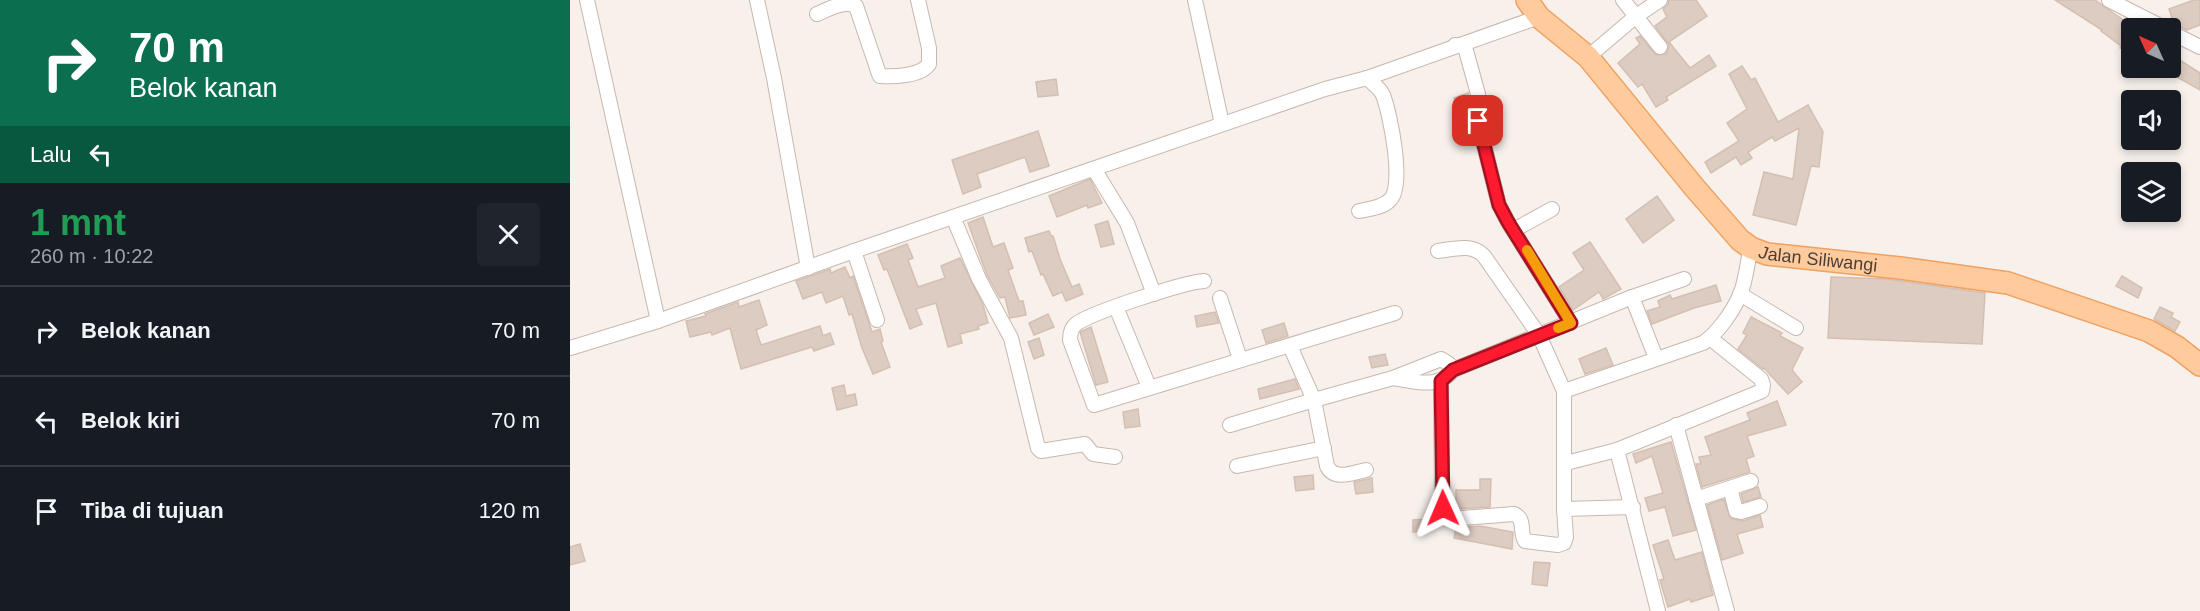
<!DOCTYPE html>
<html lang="id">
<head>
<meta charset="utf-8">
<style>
  :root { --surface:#171b24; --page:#20242c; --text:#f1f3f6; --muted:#9ea1a6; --line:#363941 }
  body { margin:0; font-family:Arial,sans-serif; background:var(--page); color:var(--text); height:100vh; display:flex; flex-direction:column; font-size:22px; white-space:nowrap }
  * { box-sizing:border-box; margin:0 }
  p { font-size:20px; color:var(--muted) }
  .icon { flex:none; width:33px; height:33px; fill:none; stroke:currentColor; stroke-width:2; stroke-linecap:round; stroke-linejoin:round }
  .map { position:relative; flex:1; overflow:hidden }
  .sheet { display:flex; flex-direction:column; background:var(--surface); width:570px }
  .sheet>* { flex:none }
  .hud { background:#0b6e4f; color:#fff; overflow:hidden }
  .needle { width:39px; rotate:315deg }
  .controls { position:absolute; left:1551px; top:18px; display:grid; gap:12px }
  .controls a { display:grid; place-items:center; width:60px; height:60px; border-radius:6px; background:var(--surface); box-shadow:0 3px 9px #0003; font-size:30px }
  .pin { position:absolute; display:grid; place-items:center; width:51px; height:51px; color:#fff; margin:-26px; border-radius:12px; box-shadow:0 3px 9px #0006 }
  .me { position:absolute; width:66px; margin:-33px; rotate:359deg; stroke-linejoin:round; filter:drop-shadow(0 0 4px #0008) }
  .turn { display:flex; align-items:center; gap:21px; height:126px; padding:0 30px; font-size:27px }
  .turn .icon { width:78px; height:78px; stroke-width:2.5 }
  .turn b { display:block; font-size:42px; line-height:51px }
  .then { display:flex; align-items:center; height:57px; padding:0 30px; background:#0003; gap:12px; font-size:22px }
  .round { display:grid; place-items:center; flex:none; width:63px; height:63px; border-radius:6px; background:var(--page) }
  .overview { display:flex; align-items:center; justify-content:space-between; height:102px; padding:0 30px }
  h1 { font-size:36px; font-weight:700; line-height:45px; color:#1e9e55 }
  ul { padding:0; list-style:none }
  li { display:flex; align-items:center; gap:18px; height:90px; padding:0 30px; border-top:2px solid var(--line) }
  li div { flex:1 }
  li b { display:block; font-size:22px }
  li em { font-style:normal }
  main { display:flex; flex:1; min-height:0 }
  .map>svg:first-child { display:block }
</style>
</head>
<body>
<main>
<section class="sheet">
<div class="hud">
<div class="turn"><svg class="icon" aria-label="right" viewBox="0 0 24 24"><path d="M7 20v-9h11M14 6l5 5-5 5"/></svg><div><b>70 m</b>Belok kanan</div></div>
<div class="then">Lalu<svg class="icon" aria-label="left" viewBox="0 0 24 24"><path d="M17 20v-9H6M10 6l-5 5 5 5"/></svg></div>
</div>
<div class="overview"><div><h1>1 mnt</h1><p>260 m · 10:22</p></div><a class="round"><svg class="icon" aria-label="close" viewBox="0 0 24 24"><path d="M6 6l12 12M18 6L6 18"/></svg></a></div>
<ul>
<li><svg class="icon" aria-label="right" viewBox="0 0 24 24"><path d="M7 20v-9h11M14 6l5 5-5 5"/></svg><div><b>Belok kanan</b></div><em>70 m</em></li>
<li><svg class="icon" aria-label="left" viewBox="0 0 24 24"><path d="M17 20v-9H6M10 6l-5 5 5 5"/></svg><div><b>Belok kiri</b></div><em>70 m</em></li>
<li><svg class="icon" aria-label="arrive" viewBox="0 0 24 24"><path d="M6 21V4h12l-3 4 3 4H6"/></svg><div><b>Tiba di tujuan</b></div><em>120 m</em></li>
</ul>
</section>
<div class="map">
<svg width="1630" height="611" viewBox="0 0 1630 611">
  <rect width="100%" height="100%" fill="#f7f0eb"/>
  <g fill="#ddccc2" stroke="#d5bfb2" stroke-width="1.5">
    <polygon points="1099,0 1126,0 1137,16 1099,42 1120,68 1139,55 1146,66 1096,97 1098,100 1086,107 1072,84 1068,87 1048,63 1070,44 1066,38 1070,36 1086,55 1096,54 1099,45 1085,26 1097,17 1093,9 1098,4"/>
    <polygon points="1485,0 1525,0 1560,25 1555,33 1557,34 1562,25 1562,54 1550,48 1551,46 1531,31 1532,30"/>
    <polygon points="1624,0 1630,0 1630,25 1617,30 1604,24 1599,9"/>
    <polygon points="1600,54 1630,73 1630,90 1600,73"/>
    <polygon points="1172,66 1181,80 1185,78 1208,122 1238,105 1253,132 1249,167 1241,166 1226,225 1183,215 1194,172 1223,179 1229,128 1205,141 1202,137 1178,152 1182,158 1171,165 1166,157 1141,173 1135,162 1169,141 1157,123 1177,109 1159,74"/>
    <polygon points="486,79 488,95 468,97 466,82"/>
    <polygon points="898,93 899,114 890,116 884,98"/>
    <polygon points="468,131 479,166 460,172 455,157 407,174 411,187 393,194 382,160"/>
    <polygon points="520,179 532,203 518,208 517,205 487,217 479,196"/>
    <polygon points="1087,196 1104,220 1073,243 1056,219"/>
    <polygon points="413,217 423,247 434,243 443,268 438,270 449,301 453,301 456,315 440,318 435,297 430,298 417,275 398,223"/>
    <polygon points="538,221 544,244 531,247 525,225"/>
    <polygon points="479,231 481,236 483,236 490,259 502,287 509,284 513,294 496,301 492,292 483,296 473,274 471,275 462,251 459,252 455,238"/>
    <polygon points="1020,242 1051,289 1033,299 1029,292 1003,310 989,287 1014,270 1003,253"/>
    <polygon points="337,244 343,258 338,260 348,287 375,278 371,266 390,258 413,305 418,323 408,326 409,329 390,334 392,343 378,347 366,303 346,309 352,324 340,329 317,269 314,270 308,255"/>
    <polygon points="275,267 280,278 283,276 302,332 310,329 313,341 311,342 320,367 303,374 292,348 282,314 279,315 273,296 256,303 252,292 233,299 226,281 260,269 261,273"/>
    <polygon points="1552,276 1572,288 1568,298 1546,286"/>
    <polygon points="1261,277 1317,279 1415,293 1412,344 1258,338"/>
    <polygon points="1146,285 1151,301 1124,308 1082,324 1077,311 1090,307 1088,301 1100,295 1102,299"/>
    <polygon points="189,300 197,325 186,330 191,345 250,326 253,336 260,333 264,344 244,351 242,347 171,369 160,328 142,335 141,332 120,337 116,321 136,316 135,314 168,302 169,307"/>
    <polygon points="1590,307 1603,313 1601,317 1610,322 1605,331 1584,319"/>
    <polygon points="645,312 649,323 627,327 625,316"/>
    <polygon points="478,314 484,327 464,335 459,323"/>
    <polygon points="1181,317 1212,333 1210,336 1233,348 1222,370 1232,382 1218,394 1194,368 1193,369 1168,349 1177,335 1173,333"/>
    <polygon points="714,323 718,336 696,343 692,330"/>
    <polygon points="521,327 538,382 526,385 510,332"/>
    <polygon points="469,338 474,355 464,359 458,342"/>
    <polygon points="1036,348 1043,365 1015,374 1009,359"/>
    <polygon points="815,354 818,365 802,368 799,357"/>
    <polygon points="725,379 729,389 690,399 688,389"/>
    <polygon points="274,385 276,396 285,394 287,405 267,410 262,388"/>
    <polygon points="1207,401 1216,425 1177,436 1184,456 1176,459 1180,472 1132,487 1126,464 1131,464 1129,457 1141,455 1135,437 1180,420 1177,413"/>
    <polygon points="568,409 570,426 555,428 553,412"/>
    <polygon points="1101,442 1126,530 1103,536 1095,507 1079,511 1075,498 1093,493 1082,456 1066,463 1063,454"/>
    <polygon points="743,475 744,489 726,491 724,477"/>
    <polygon points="802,478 803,492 786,494 784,482"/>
    <polygon points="910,479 921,479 920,507 886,509 886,490 910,490"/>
    <polygon points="1188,487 1191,497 1173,502 1171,494"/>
    <polygon points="1154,499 1160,518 1173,521 1190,515 1193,527 1167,534 1173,553 1152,560 1137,505"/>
    <polygon points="860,519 860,531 843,532 843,520"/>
    <polygon points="910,526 943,532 942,549 884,538 886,528"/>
    <polygon points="1098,540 1105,560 1132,552 1143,595 1121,602 1120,599 1098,607 1090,580 1094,579 1083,545"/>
    <polygon points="10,544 15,561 0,565 0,547"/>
    <polygon points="964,562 980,563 977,586 962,584"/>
  </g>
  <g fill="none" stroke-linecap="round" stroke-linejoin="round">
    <g stroke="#c7b8af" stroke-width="16">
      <g id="street">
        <polyline points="17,0 88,321"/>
        <polyline points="187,0 204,78 238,268"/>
        <polyline points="625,0 652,124"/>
        <polyline points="1053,0 1090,47"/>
        <polyline points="1539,0 1594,28"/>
        <path d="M247,14C259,9 274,0 286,6L309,74L310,76C324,77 351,76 359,64V48L348,0"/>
        <polyline points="1600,32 1630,47"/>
        <polyline points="885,45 895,47 908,94 908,121 929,205 938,222 1001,323"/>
        <polyline points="1018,57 1065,17 1090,0"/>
        <polyline points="524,169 557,223 584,294"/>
        <path d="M789,211C799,209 812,208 820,200C835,186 820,113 813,95C810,88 802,83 797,78"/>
        <polyline points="383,217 409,279 441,338 468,448 471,451 515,444 523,454 545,457"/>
        <polyline points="944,230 982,209"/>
        <polyline points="284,251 307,320"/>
        <path d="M868,251C884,249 902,243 914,256L969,335L994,391"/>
        <path d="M634,281C615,282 520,313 506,324C501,328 500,334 500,340L524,405L825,313"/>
        <polyline points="1170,294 1226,328"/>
        <polyline points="1062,297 1086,358"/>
        <polyline points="650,298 670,359"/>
        <polyline points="546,307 579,387"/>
        <polyline points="720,346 744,400 823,378 871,359 879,364 883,370"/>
        <polyline points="0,348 88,321 284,251 755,89 797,78 969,17"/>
        <path d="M823,378C844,381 868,390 883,370L1062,297L1114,279"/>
        <path d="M871,381L872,504L873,512L879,519L944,514C956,519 949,531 955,541L988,545L994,543L996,537L994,509V391L1133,343C1148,333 1163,311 1170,295C1176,281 1177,263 1181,248"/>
        <path d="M660,425L744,400L757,466C764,481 782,473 796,470"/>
        <polyline points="1106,425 1157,611"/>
        <polyline points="1047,450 1088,611"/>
        <polyline points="996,463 1047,450 1192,391 1193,385 1191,379 1140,338"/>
        <polyline points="667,466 754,448"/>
        <polyline points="1160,488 1166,511 1171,512 1190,506"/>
        <polyline points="1126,499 1181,481"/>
        <polyline points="994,509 1063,507"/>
      </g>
    </g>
    <g stroke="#f0a160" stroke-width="24">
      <g id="primary">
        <path id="s1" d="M957,0L969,17L1018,57L1124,187L1170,240L1181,248L1197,254L1330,268L1438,283L1579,331L1607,347L1630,365"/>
      </g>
    </g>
    <use href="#street" stroke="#fff" stroke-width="14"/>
    <use href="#primary" stroke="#ffca9c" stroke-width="21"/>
  </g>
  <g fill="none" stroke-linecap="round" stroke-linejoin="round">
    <g stroke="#a6111f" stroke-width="15">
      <polyline id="route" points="873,508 871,381 883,370 1001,323 938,222 929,205 908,121"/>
    </g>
    <use href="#route" stroke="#ff1a30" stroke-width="10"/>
    <polyline stroke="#f59e0b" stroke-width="10" points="957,250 1001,323 988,328"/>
  </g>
  <g text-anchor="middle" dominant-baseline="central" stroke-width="4.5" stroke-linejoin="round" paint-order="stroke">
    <g font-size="18" fill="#4c3f38" stroke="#fff">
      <text stroke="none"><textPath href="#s1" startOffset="404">Jalan Siliwangi</textPath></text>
    </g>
  </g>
</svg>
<div class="controls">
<a><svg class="needle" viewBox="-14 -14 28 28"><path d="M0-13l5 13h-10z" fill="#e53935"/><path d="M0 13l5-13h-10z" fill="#9ea1a6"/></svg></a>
<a><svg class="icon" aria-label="sound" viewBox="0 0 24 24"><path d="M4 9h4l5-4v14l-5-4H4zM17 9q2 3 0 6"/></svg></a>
<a><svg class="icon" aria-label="layers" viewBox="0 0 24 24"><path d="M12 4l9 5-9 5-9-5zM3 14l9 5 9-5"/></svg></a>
</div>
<div class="pin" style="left:908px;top:121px;background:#d93025"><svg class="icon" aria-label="arrive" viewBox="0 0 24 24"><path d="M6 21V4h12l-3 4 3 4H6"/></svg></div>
<svg class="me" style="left:873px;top:508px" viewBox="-20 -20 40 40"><path d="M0-17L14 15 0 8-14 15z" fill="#ff1a30" stroke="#fff" stroke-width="4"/></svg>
</div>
</main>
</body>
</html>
